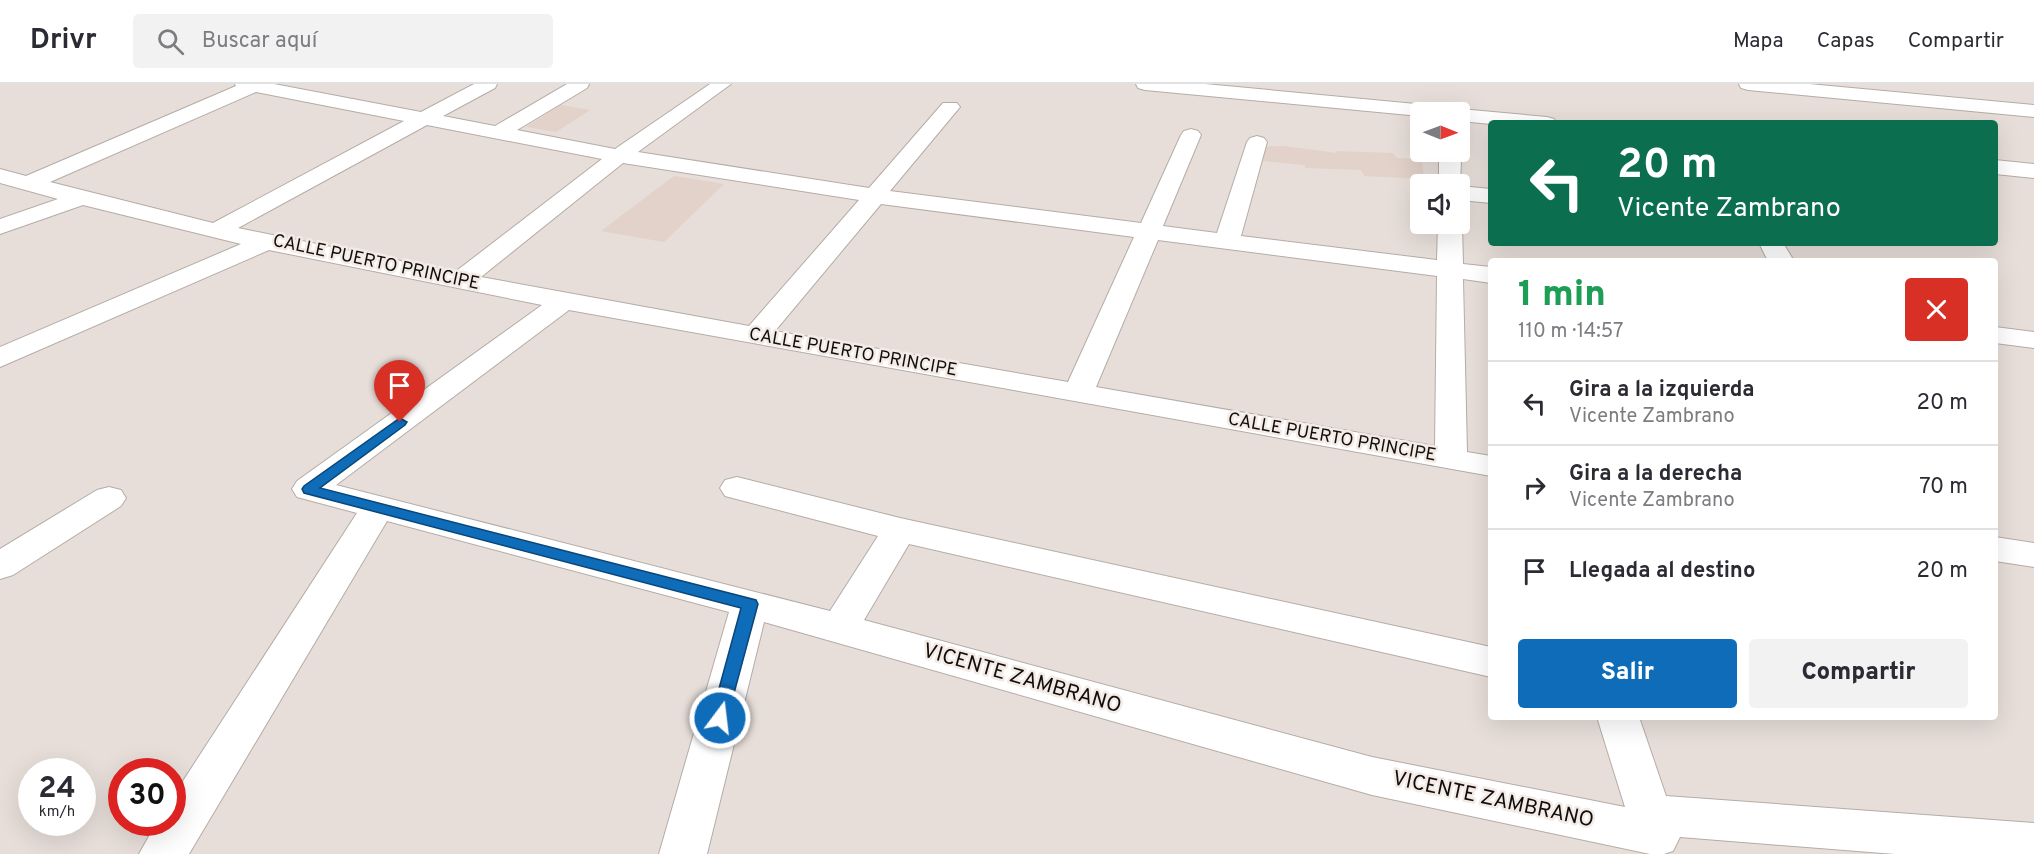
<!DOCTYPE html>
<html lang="es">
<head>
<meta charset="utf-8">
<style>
  :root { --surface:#fff; --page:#f2f2f3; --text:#2b2b33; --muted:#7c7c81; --line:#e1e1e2; --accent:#0f6cb9 }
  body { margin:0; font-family:Overpass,sans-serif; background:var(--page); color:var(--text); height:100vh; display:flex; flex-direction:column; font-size:22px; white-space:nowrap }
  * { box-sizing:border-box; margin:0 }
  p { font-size:20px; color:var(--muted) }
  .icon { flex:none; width:33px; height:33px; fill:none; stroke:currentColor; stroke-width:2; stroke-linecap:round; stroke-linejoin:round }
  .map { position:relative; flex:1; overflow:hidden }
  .drawer { position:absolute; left:1488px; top:174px; width:510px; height:462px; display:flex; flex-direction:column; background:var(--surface); border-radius:6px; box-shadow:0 6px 24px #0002 }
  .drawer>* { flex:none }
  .banner { position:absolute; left:1488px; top:36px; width:510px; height:126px; border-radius:6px; box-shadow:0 6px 24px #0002; background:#0b6e4f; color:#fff; overflow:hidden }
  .needle { width:39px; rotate:91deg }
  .tools { position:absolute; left:1410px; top:18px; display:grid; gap:12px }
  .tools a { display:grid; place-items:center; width:60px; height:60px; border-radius:6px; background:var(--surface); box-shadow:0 6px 24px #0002; font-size:30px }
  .speed { position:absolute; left:18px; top:674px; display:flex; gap:12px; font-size:30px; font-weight:700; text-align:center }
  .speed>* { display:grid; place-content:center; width:78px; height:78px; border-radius:50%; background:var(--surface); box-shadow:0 6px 24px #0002; line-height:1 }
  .speed small { font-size:15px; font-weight:400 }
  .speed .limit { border:9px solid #d22; background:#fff; color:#111 }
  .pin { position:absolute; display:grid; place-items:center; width:51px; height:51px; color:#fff; margin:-62px -26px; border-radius:50% 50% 50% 0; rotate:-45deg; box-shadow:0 0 6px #0007 }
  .pin .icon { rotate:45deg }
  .me { position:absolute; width:66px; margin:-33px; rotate:15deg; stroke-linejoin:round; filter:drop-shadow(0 0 4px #0008) }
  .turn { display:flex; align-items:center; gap:21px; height:126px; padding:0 30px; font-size:27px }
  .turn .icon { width:78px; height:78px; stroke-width:2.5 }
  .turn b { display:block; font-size:42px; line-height:51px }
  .round { display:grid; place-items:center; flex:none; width:63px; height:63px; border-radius:6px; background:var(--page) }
  .summary { display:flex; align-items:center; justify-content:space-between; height:102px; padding:0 30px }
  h1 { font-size:36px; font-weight:800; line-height:45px; color:#1e9e55 }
  .action { display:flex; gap:12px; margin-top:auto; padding:12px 30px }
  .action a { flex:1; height:69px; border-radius:6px; background:var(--accent); color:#fff; font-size:24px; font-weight:800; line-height:69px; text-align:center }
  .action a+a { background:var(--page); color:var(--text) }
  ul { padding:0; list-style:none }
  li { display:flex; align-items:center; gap:18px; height:84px; padding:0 30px; border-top:2px solid var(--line) }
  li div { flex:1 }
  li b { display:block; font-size:22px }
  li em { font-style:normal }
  header { display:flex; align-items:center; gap:36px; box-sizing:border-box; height:84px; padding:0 30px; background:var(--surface); border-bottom:2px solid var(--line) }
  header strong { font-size:28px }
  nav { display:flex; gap:33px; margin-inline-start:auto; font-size:21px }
  .search { width:420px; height:54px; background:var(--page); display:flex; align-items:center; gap:15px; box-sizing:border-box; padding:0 21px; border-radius:6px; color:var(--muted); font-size:22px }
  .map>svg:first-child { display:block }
</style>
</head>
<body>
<header>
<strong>Drivr</strong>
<div class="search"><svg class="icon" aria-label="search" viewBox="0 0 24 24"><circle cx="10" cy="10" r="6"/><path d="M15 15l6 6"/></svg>Buscar aquí</div>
<nav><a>Mapa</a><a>Capas</a><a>Compartir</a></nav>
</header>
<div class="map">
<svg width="2034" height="770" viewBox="0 0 2034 770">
  <rect width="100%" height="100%" fill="#e7ded9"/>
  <g fill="#e2d2c9">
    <polygon points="561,21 590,26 556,48 526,43"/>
    <polygon points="1284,62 1337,69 1336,67 1393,69 1397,74 1422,75 1424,95 1364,92 1361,86 1305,84 1305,81 1251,76 1254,63"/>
    <polygon points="674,92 724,100 664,158 601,147"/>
  </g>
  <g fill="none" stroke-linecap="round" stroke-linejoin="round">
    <g stroke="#b4aca7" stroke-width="2">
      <g id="minor">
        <path d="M235,0H274L421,28L474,0H497L495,4L443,32L495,42L567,0H589L587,4L517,46L615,65L710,0H731L638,68L869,104L943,19H957L960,23L890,107L1141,139L1181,51L1184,47L1191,45L1198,47L1201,51L1163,142L1217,149L1247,58L1250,54L1257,52L1264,54L1267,58L1241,152L1437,176L1438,140H1460V136L1462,140L1463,180L1491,183V199L1463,195L1467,368L1491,372V392L569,226L336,401L830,527L878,452L725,412L720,404L725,396L737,393L900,434L1491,563V593L909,460L864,536L1372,673L1625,723L1597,633H1639L1666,712L2034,739V770H1895L1680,753L1673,767L1664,770H1650L1372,711L764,538L707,770H659L729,528L387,437L189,770H139L157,738H172V714L357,429L297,413L292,405L297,397L542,221L269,166L0,283V263L241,160L83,121L0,150V135L58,115L0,99V85L26,92L236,2ZM256,8L404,37L213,139L50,98ZM427,41L602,75L455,188L238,144ZM623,79L859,116L749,242L481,193ZM881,120L1134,153L1068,298L775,247ZM1158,156L1437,192L1435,362L1096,303Z"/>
        <polygon points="1136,0 1205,0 1437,22 1444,24 1447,28 1420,28 1420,32 1145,6 1138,4"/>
        <polygon points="1739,0 1809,0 2034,21 2034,33 1748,6 1741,4"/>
        <polygon points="1460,25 1547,33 1554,35 1557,39 1491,40 1460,37 1460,28 1452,28"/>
        <polygon points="1450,70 1458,71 1461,76 1460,102 1491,105 1491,119 1460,116 1460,100 1439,100 1439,76 1442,71"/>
        <polygon points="1995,76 2034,80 2034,94 1995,90"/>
        <polygon points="1759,159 1783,159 1794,177 1768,177"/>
        <polygon points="1995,243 2034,248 2034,264 1995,259"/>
        <polygon points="109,403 121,406 126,414 121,422 13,491 0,495 0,465 97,406"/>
        <polygon points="1995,453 2034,459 2034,483 1995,477"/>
      </g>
    </g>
    <use href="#minor" fill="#fff" fill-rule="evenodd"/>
  </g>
  <polygon fill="#0f6cb9" stroke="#0a4678" stroke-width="1.5" points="400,334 407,338 405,341 320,404 756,516 758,520 726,639 720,641 714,639 711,634 741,524 304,409 302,405 304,402"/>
  <g text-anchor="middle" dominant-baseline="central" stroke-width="5" stroke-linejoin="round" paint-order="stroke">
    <g font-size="18" fill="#100e0c" stroke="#f4ebe6">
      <text transform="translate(376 179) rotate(12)">CALLE PUERTO PRINCIPE</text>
      <text transform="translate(853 269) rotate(10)">CALLE PUERTO PRINCIPE</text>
      <text transform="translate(1332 354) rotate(10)">CALLE PUERTO PRINCIPE</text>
    </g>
    <g font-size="21" fill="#100e0c" stroke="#f4ebe6">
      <text transform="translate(1022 595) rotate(16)">VICENTE ZAMBRANO</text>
      <text transform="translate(1493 716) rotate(12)">VICENTE ZAMBRANO</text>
    </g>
  </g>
</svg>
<div class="tools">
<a><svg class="needle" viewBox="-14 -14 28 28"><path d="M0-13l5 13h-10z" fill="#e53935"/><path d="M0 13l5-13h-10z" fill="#7c7c81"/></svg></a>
<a><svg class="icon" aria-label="sound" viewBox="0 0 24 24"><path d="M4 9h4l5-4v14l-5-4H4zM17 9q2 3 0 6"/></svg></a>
</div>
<div class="speed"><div>24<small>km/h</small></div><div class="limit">30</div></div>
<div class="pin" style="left:400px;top:338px;background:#d93025"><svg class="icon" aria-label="arrive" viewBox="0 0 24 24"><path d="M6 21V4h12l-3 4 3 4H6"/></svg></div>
<svg class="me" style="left:720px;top:634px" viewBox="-20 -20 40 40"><circle r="17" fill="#0f6cb9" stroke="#fff" stroke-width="3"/><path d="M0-11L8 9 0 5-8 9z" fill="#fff"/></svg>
<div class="banner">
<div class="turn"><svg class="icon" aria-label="left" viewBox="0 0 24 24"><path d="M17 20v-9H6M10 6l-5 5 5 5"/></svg><div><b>20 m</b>Vicente Zambrano</div></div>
</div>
<section class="drawer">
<div class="summary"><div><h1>1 min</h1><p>110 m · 14:57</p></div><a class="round" style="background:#d93025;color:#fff"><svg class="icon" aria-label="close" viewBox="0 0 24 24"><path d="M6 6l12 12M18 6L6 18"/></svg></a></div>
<ul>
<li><svg class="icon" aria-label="left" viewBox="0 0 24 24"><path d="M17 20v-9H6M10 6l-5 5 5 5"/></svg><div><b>Gira a la izquierda</b><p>Vicente Zambrano</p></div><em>20 m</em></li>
<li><svg class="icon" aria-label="right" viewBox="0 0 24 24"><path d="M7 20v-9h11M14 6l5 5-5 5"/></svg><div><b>Gira a la derecha</b><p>Vicente Zambrano</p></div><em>70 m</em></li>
<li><svg class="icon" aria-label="arrive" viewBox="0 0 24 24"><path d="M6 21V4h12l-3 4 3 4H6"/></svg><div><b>Llegada al destino</b></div><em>20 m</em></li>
</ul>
<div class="action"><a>Salir</a><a>Compartir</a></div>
</section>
</div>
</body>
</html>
